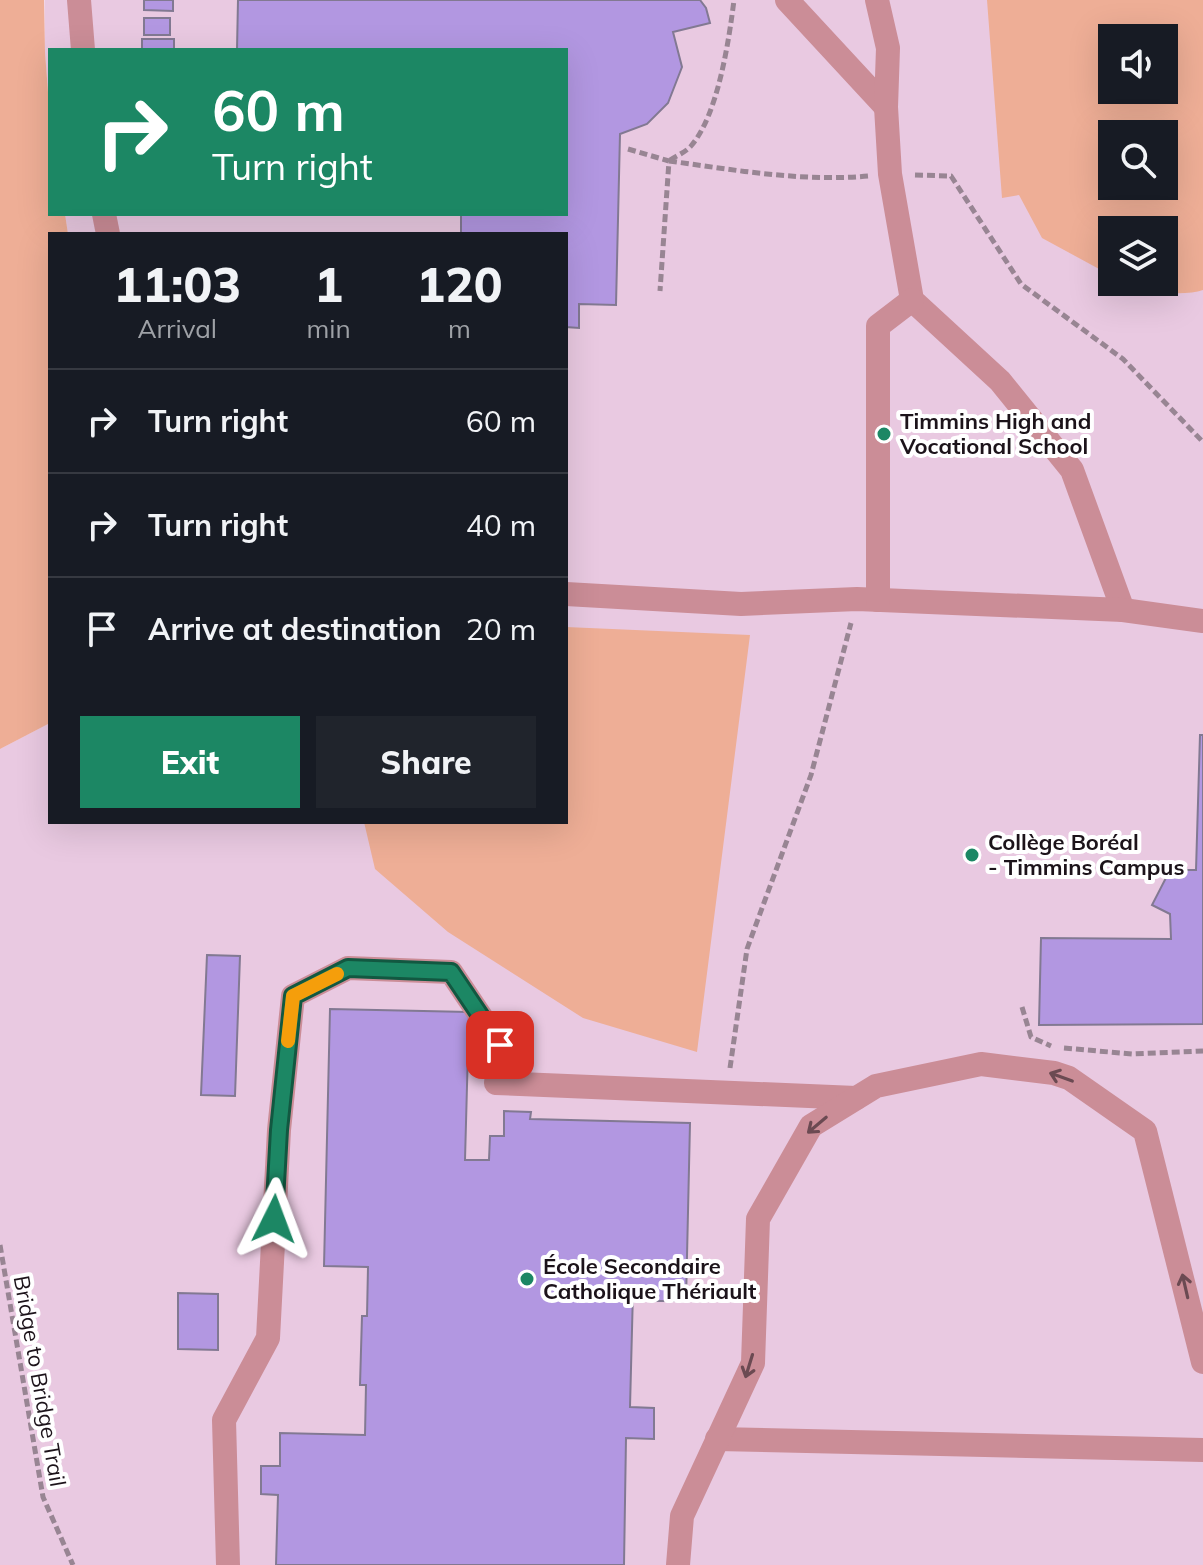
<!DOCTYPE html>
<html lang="en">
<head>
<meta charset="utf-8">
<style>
  :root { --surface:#171b24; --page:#20242c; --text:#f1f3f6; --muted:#9ea1a6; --line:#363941; --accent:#1c8764 }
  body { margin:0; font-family:Mulish,sans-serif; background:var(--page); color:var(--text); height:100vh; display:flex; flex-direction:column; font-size:30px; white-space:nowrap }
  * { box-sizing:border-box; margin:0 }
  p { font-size:26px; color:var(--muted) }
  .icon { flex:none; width:44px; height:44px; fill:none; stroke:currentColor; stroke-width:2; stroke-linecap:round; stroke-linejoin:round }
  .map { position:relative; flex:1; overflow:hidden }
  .panel { position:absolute; left:48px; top:232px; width:520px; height:592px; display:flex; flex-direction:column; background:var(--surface); border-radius:0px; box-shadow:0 8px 32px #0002 }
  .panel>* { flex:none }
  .top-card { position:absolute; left:48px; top:48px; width:520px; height:168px; border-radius:0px; box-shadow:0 8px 32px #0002; background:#1c8764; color:#fff; overflow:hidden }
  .fabs { position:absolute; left:1098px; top:24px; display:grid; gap:16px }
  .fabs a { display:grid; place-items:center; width:80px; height:80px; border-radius:0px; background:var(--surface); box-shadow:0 8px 32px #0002; font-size:40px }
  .pin { position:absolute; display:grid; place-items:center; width:68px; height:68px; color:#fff; margin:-34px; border-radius:16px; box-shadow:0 4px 12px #0006 }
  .me { position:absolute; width:88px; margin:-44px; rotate:3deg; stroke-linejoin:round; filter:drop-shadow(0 0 6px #0008) }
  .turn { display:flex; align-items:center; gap:28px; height:168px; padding:0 32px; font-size:36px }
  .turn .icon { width:104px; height:104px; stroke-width:2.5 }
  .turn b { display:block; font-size:56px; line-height:68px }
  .eta { display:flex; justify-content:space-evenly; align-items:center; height:136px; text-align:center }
  .eta b { font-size:48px; font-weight:800; line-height:56px }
  .action { display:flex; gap:16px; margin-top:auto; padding:16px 32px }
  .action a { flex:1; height:92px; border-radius:0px; background:var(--accent); color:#fff; font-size:32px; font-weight:800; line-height:92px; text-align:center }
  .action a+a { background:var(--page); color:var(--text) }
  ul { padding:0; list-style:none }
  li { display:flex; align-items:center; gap:24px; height:104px; padding:0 32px; border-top:2px solid var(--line) }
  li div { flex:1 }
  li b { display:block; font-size:30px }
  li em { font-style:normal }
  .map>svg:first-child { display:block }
</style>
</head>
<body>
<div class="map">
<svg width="1203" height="1565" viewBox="0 0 1203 1565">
  <rect width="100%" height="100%" fill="#f2d8eb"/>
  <path fill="#e9c9e1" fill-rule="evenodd" d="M45,0H1203V1565H0V749L50,723V822H566V234H68L65,214H566V50H50V119L45,52ZM1112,38H1164V90H1112ZM1112,134H1164V186H1112ZM1112,230H1164V282H1112Z"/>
  <g fill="#eeae96" fill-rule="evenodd">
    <polygon points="0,0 44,0 45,52 50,119 50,214 65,214 68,234 50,234 50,723 0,749"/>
    <path d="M987,0H1203V290C1183,297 1141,292 1123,282H1164V230H1112V276L1042,238L1019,195L1002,198ZM1112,38H1164V90H1112ZM1112,134H1164V186H1112Z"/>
    <polygon points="566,627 750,635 697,1052 583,1018 448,932 375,869 364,822 566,822"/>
  </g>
  <g fill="#b297e1" stroke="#827992" stroke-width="2">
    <polygon points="144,0 173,0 173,11 144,10"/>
    <polygon points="238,0 700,0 706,8 710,23 673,32 682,67 668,103 647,124 620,134 616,305 579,304 579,328 566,327 566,234 461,234 461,214 566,214 566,50 237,50"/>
    <rect x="144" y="18" width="26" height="17"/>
    <rect x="142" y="39" width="32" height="11"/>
    <polygon points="1200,735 1203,735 1203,1024 1039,1025 1041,938 1171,939 1170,914 1152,905 1170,870 1196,870"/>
    <polygon points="207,955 240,956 235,1096 201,1095"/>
    <polygon points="330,1009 469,1012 465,1160 489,1160 490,1136 504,1136 504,1111 531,1112 530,1119 690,1123 686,1301 649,1301 650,1291 633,1291 630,1407 654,1408 654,1439 626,1438 624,1565 276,1565 278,1495 261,1494 261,1466 280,1466 280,1433 365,1435 366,1385 360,1385 362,1316 367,1316 368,1267 324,1266"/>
    <polygon points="178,1293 218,1294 218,1350 178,1349"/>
  </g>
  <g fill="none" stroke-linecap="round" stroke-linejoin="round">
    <g stroke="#988593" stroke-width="5" stroke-dasharray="8 4" stroke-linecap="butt">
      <polyline points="628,149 669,161 660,291"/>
      <path d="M670,160C676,156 686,152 691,146C718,115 729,40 734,0"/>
      <path d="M669,161C735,170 802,182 869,176"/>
      <polyline points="915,175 951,176 1021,284 1123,359 1203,442"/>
      <polyline points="1022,1007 1031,1037 1051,1046"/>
      <polyline points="1064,1048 1132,1054 1203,1051"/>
      <polyline points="730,1068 747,949 811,775 851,623"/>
      <polyline points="0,1245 43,1497 73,1565"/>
    </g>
    <g stroke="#cb8d97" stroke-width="24">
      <polyline points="79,0 83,50"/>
      <polyline points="787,0 886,107"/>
      <polyline points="877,0 888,48 886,107 890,174 912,300 1000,381 1072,470 1123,610"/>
      <polyline points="104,214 108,234"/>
      <polyline points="566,594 741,604 857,599 1123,610 1203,621"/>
      <polyline points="878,600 878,326 912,300"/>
      <polyline points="717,1439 1203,1450"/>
      <polyline points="228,1565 224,1420 268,1338 279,1130 293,996 348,968 451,972 500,1045 496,1083 856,1098"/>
      <polyline points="678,1565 682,1516 753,1363 758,1219 811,1126 876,1086 981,1064 1054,1073 1069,1078 1145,1131 1203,1362"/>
    </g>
  </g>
  <defs><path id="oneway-shaft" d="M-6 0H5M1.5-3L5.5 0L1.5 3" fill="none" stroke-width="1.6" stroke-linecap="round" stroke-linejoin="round" transform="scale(2)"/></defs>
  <g stroke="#6b4a52">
    <use href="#oneway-shaft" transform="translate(1061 1077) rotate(-160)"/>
    <use href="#oneway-shaft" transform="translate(817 1125) rotate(140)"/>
    <use href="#oneway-shaft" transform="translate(1185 1286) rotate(-103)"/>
    <use href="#oneway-shaft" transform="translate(749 1366) rotate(107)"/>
  </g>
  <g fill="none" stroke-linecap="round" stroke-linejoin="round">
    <g stroke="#125841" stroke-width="20">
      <polyline id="route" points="274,1219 279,1130 293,996 348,968 451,972 500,1045"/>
    </g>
    <use href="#route" stroke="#1c8764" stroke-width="14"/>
    <polyline stroke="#f59e0b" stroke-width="14" points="288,1041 293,996 337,974"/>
  </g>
  <g fill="#1c8764" stroke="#fff" stroke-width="3">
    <circle cx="884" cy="434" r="8"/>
    <circle cx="972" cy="855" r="8"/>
    <circle cx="527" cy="1279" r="8"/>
  </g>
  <g text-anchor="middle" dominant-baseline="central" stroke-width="8" stroke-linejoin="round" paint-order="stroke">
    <g font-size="22" font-weight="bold" fill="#1c131a" stroke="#fff" text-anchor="start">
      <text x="900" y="421">Timmins High and<tspan x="900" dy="25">Vocational School</tspan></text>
      <text x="988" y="842">Collège Boréal<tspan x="988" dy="25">- Timmins Campus</tspan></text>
      <text x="543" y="1266">École Secondaire<tspan x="543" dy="25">Catholique Thériault</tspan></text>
    </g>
    <g font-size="22" fill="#1c131a" stroke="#fff">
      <text transform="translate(40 1381) rotate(80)">Bridge to Bridge Trail</text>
    </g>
  </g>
</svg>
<div class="fabs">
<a><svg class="icon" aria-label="sound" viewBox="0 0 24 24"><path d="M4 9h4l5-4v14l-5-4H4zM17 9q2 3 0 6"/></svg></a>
<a><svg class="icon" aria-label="search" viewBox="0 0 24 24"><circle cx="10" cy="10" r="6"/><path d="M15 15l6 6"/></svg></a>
<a><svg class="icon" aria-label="layers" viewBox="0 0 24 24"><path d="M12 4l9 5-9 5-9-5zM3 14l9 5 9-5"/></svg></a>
</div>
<div class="pin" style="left:500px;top:1045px;background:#d93025"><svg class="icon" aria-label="arrive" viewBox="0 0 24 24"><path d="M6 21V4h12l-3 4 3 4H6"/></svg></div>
<svg class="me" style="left:274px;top:1219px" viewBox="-20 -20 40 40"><path d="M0-17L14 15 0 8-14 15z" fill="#1c8764" stroke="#fff" stroke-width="4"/></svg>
<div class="top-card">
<div class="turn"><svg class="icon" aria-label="right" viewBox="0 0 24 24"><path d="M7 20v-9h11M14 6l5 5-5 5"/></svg><div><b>60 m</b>Turn right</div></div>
</div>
<section class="panel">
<div class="eta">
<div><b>11:03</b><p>Arrival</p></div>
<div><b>1</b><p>min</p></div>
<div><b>120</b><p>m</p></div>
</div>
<ul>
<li><svg class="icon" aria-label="right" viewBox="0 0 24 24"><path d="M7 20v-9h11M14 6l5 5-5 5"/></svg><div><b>Turn right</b></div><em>60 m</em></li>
<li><svg class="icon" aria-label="right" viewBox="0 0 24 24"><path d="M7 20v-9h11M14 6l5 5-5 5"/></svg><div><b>Turn right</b></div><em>40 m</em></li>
<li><svg class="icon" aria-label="arrive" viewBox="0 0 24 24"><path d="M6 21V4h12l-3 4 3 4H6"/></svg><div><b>Arrive at destination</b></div><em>20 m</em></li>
</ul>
<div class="action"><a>Exit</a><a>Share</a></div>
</section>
</div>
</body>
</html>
